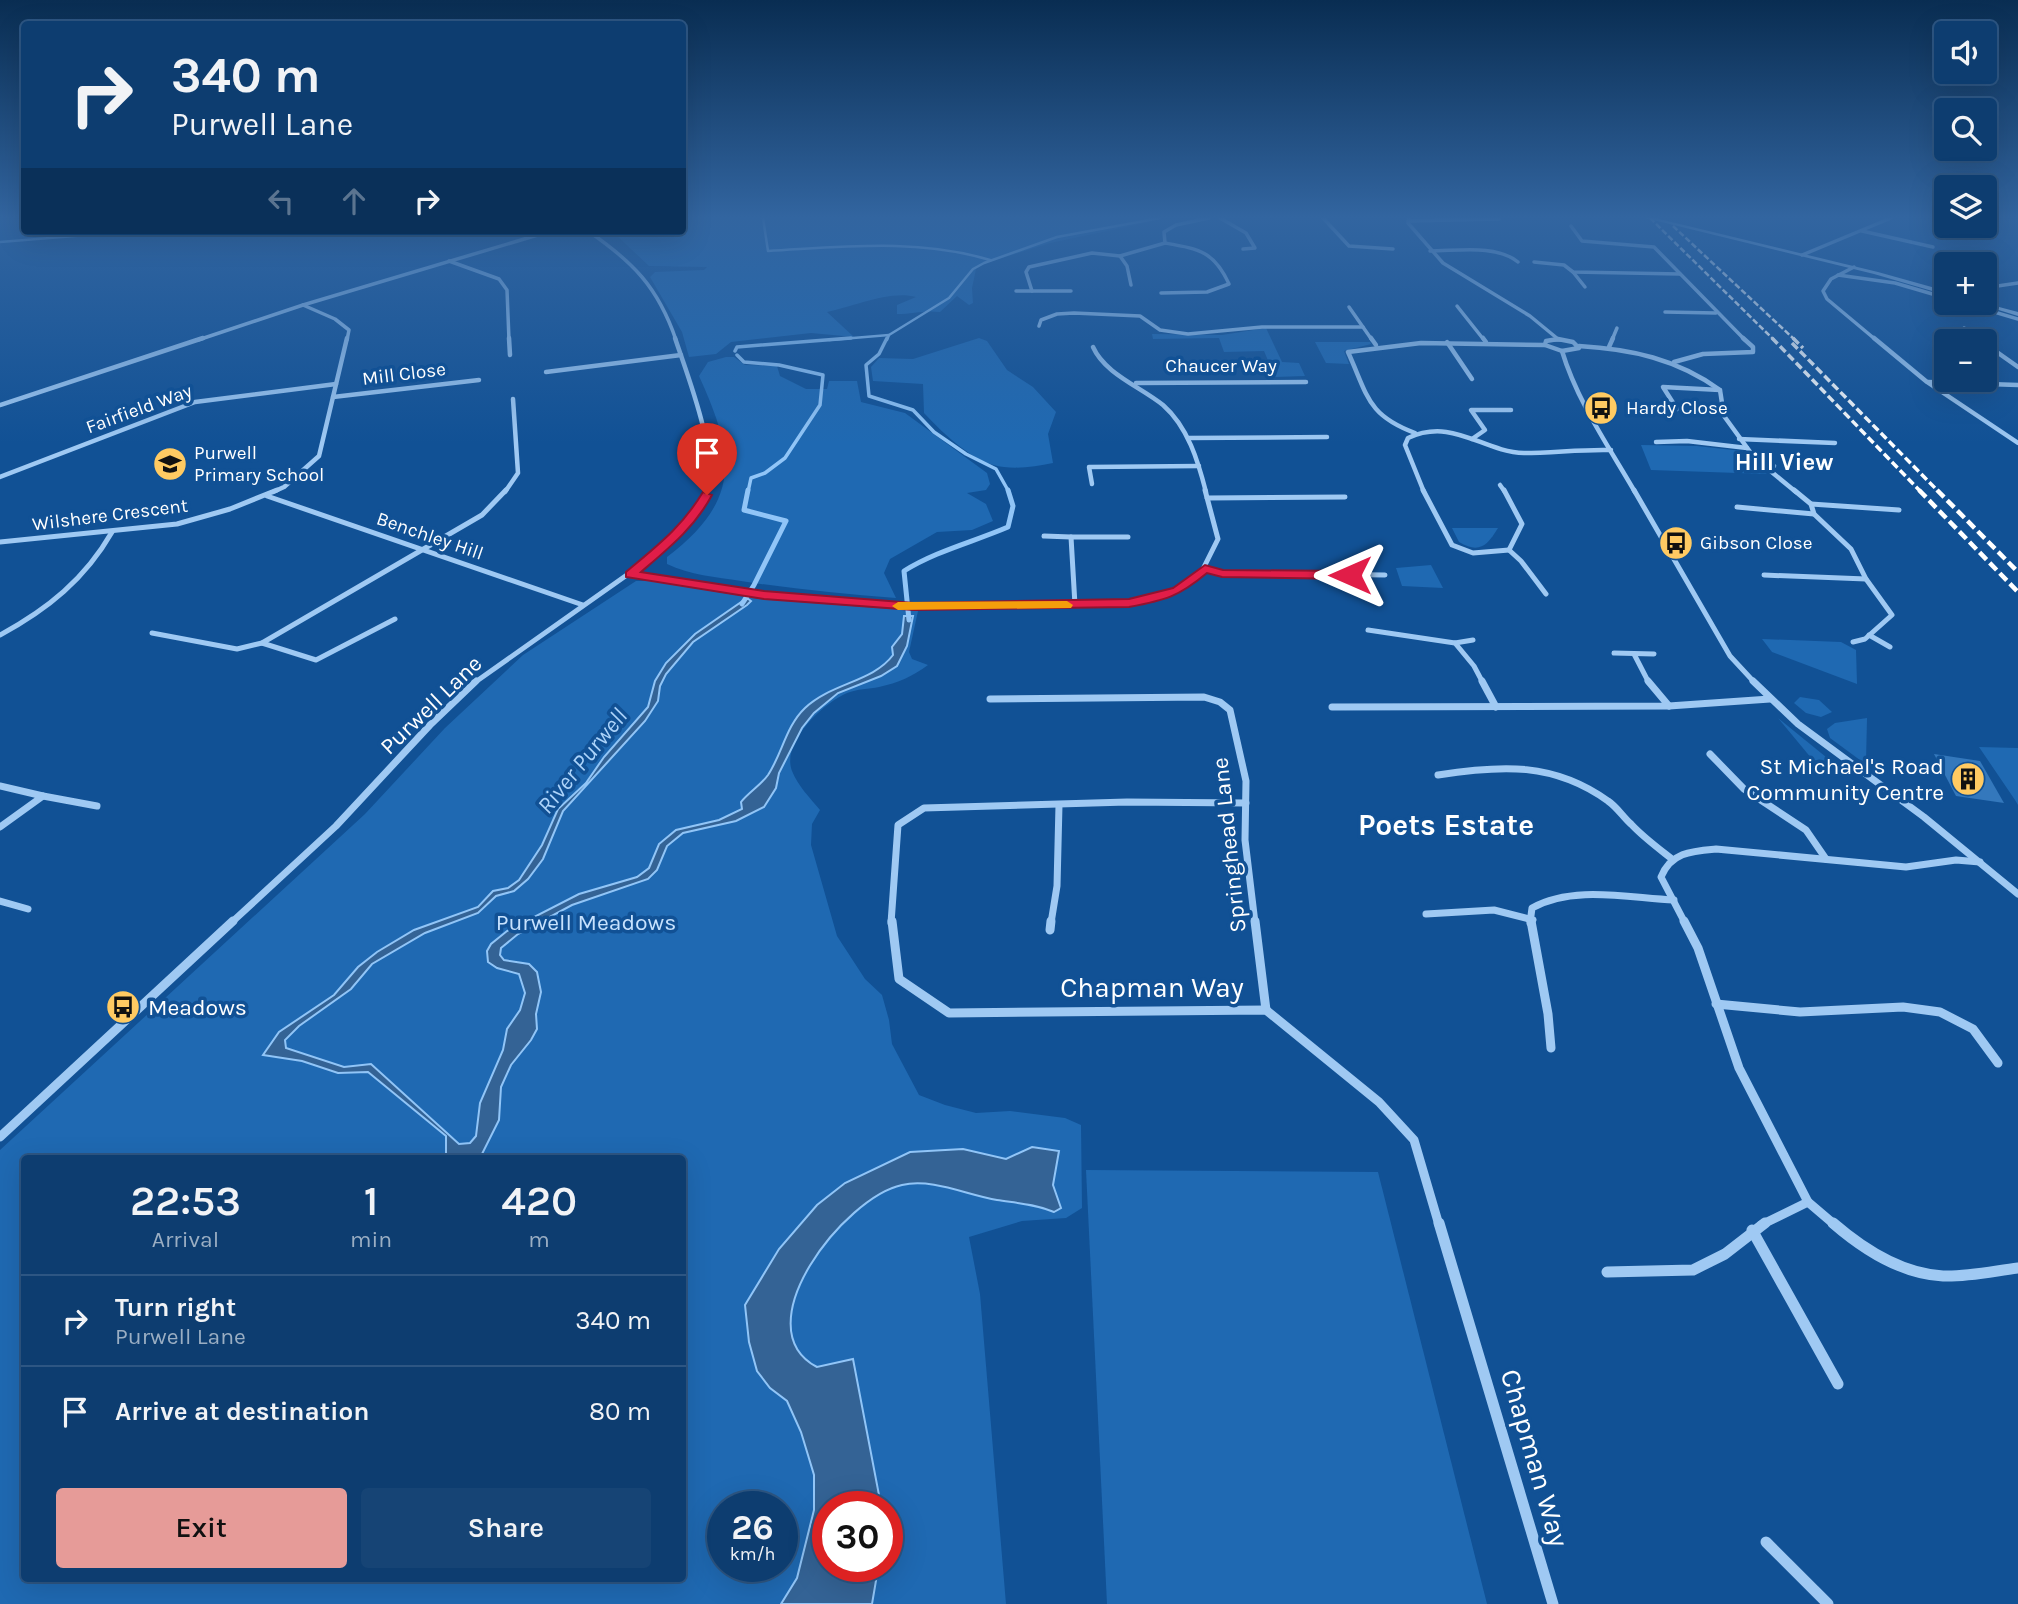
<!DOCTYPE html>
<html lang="en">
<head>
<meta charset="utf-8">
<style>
  :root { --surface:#0d3d70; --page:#164475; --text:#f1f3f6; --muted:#9aaec3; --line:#2d5683; --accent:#e69b98 }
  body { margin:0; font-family:Karla,sans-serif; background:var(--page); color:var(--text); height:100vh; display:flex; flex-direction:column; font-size:26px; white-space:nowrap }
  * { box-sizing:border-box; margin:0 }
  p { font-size:23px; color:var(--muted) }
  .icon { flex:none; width:38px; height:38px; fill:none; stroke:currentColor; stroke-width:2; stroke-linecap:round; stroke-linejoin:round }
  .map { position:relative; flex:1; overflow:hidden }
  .details { position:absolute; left:21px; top:1155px; width:665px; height:427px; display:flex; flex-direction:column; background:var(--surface); border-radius:7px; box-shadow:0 7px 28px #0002,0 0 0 2px var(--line) }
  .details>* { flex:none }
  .banner { position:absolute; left:21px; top:21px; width:665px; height:214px; border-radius:7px; box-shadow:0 7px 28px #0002,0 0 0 2px var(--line); background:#0d3d70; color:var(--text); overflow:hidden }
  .fabs { position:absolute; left:1934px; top:21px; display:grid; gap:14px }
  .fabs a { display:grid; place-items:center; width:63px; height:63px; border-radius:7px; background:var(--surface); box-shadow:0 7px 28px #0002,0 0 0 2px var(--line); font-size:35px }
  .speed { position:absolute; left:707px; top:1491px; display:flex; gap:14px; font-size:35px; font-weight:700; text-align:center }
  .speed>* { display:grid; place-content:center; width:91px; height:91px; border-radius:50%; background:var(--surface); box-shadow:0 7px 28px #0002,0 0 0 2px var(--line); line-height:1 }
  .speed small { font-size:18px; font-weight:400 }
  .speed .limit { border:10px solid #d22; background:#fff; color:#111 }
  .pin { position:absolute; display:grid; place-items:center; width:60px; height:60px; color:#fff; margin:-72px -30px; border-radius:50% 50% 50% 0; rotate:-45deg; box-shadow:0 0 7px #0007 }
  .pin .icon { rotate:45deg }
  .me { position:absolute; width:77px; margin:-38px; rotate:270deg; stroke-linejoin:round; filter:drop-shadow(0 0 5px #0008) }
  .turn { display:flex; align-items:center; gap:24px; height:147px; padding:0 35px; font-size:32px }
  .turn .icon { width:91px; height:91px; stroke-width:2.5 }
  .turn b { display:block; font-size:49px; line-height:60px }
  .lanes { display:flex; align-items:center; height:66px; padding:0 35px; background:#0003; justify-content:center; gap:35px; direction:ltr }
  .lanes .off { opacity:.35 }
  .eta { display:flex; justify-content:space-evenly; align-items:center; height:119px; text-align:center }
  .eta b { font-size:42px; font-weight:600; line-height:49px }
  .primary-button { display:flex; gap:14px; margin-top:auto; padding:14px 35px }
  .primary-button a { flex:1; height:80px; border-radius:7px; background:var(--accent); color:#111; font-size:28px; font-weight:600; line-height:80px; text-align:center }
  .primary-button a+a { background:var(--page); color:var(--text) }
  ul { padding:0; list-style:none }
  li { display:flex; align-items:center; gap:21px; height:91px; padding:0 35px; border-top:2px solid var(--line) }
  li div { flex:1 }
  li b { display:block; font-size:26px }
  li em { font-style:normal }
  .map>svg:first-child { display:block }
</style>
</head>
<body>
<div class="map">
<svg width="2018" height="1604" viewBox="0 0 2018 1604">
  <rect width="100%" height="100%" fill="#115195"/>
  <g fill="#1f69b2" fill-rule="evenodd">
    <path d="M683,218H1152L1150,222L1050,243L986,263L976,269L972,288L973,303L969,305L957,296L940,312C924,310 913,314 897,314V305L916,297C889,290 853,307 827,312L854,337L811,333L731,342L716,354L689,357L682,332L650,277L655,272L704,270L707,267L649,266L612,231H682Z"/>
    <polygon points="1266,328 1282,362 1299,363 1305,376 1275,377 1264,351 1224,352 1219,338 1153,339 1152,334 1222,335"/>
    <path d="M979,338L987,341L1007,370L1033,387L1056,412L1048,434L1053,463C1037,466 1021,469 1004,467C974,464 944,434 924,413L923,384L873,381L871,367L879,358L913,359Z"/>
    <polygon points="1315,342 1370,342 1371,344 1344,351 1349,364 1326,363"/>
    <path d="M726,357H734L745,365L777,366L780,376L806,389H827L829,381H857L861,402L905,413L987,473L990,484L986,490L967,493L986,504L993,521L972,530L937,532L890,559L884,573L896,598C844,594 792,589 741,581C716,577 690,575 667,564V557C742,500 735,455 699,376L708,362Z"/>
    <polygon points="1641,445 1697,446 1742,451 1748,465 1767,474 1651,470"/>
    <path d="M1452,528H1498C1487,546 1479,554 1459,542Z"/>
    <polygon points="1431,565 1443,588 1402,586 1396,568"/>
    <path d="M636,581H651L759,599L918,611L909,652L912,659L928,665C913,676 898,683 879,687C869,689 857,689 847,693C823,703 781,743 792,771C798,786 810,798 820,810L812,824L811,845L837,936L865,979L882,995L889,1020L892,1044L919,1095L945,1105L976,1113L1010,1111L1065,1118L1081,1125L1082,1208L1066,1218L1022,1221L969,1237L980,1294L1006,1604H0V1150L365,814L445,728L523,655ZM24,1158H682V1578H24ZM723,1507H782V1566H723ZM828,1507H887V1566H828Z"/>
    <polygon points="1762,639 1841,642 1856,650 1857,684 1772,652"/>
    <polygon points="1800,697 1819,700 1832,712 1821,717 1806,713 1794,703"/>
    <polygon points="1778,718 1842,770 1812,759"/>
    <polygon points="1867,718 1866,762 1864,763 1830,738 1827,729 1835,723"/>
    <polygon points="1979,747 2018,748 2018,805 2015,800"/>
    <polygon points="1086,1170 1378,1172 1487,1604 1107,1604"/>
  </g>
  <g fill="#346395" stroke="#91c5f7" stroke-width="2">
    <path d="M747,598L751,601L747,605L693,642L666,674L660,686L658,701L645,721L563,811L543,859L528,879L514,891L496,896L478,913L425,933L372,964L351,989L299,1026L285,1040L286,1048L344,1067L371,1064L459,1144L470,1143L476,1136L480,1103L503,1050L507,1029L520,1010L525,993L519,974L497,968L488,962L487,951L491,944L507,931L579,894L637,877L649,868L659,844L676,830L719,820L742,809L741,802C749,792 761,785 768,775C782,754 786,726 805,708C831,683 873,682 893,655L892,647L902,634L904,616H913L907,646L897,666L881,676L838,693L814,713L802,728L779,773L776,788L764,807L736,821L683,833L667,846L657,870L648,879L572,905L518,934L501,948L500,955L504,960L529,964L537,972L541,992L536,1014L537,1029L531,1040L511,1065L501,1087L499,1120L480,1158H446V1136L368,1072L338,1073L302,1061L263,1055L279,1032L334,995L358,967L377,952L414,930L478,907L493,891L508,888L519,880L542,845L558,809L586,783L604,757L648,707L655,681L666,663L695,634Z"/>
    <path d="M1032,1147L1059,1151L1053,1185L1061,1208L1054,1212C1035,1204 1016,1203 997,1200C967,1195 932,1178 902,1185C845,1197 742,1327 817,1367L853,1359L879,1495V1507H828V1566H878V1569L872,1604H781L797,1578L814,1510V1475L801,1432L787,1401L770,1388L757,1371L749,1342L745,1305L779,1249L817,1205L845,1183L910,1152L963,1149L1006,1159Z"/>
  </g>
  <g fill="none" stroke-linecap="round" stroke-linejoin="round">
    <g stroke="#91c5f7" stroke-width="2.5">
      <path d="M763,218L768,251C843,247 917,238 990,260"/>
      <polyline points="121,233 140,231"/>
      <polyline points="0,242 112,233"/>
      <polyline points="829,340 889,335"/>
      <polyline points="887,340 889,335 949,298 973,269 984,263 1057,237 1160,218"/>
    </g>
    <g stroke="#91c5f7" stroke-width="3.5">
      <polyline points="887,338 879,354 866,365 869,396 913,410 934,432 966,454 996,469 1009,492"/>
      <polyline points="735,351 737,347 851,338"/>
      <polyline points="737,355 744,362 779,365 823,375 820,405 785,458 765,473 751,478 748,492"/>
    </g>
    <g stroke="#91c5f7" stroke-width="5">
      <polyline points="742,604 754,585 786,521 744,510 748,490"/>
      <path d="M909,620L904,571C936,551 973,542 1008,527L1013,506L1008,490"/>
    </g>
  </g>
  <polygon fill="#3478bc" points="1934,754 1980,761 2004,803 1956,796"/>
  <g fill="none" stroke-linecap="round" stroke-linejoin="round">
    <g stroke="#9fc9f3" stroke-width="3.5">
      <polyline points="1220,218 1246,233 1255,248 1243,249"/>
      <polyline points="1323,218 1349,246 1393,249"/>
      <polyline points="1409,218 1408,223 1443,263 1530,316 1558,339"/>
      <polyline points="1408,221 1499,219"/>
      <polyline points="1571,226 1582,241 1654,247 1745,340"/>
      <path d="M588,231C633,262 658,287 676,340"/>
      <polyline points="1862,231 1933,247"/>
      <path d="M1430,251C1457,251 1496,244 1518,262"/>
      <polyline points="1802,255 1891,218"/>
      <polyline points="1120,256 1127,266 1131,285"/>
      <polyline points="449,261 499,279 507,290 509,340"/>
      <polyline points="1534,262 1564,265 1573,272 1680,274"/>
      <polyline points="1854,267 1831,279 1823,291 1827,299 1876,340"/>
      <polyline points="1573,272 1585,287"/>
      <polyline points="1838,275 1895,283 1946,298"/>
      <polyline points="1984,288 2018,283"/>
      <polyline points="1016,291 1032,291"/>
      <polyline points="1071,291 1032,291 1026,272 1029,267 1092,253 1120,256 1165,243 1164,232 1176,225 1209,218"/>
      <path d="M1161,293L1207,292L1229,284C1214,251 1199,249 1165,243"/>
      <polyline points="1964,303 2018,319"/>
      <polyline points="303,305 335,319 349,330 347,340"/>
      <polyline points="1457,306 1484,340"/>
      <polyline points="1349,307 1372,340"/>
      <polyline points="1665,312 1716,313"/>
      <polyline points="1039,326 1041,320 1057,314 1074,313 1140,316 1160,330 1188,334 1262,327 1363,327"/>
      <polyline points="1964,328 1980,340"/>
      <polyline points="198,340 303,305 551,231"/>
      <polyline points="1554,340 1562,340"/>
      <polyline points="1612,340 1617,328"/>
    </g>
    <g stroke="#9fc9f3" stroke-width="4.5">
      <polyline points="509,338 510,355"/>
      <path d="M675,338C687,374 720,458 706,492"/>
      <polyline points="1371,338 1376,345"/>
      <polyline points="1483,338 1486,342"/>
      <polyline points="1874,338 1927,382 2018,443"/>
      <polyline points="1978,338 1982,341"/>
      <polygon points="1558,339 1573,342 1579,348 1562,351 1545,345 1546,341"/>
      <polyline points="1447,342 1472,379"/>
      <polyline points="1984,343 2018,367"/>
      <path d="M1579,346C1631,349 1677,359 1720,390L1724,416L1756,460"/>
      <path d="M1093,347C1105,374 1141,387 1163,405C1188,427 1198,461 1206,492"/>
      <polyline points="1609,347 1613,338"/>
      <path d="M1562,351C1577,401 1609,447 1635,492"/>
      <polyline points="1674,362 1703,354 1753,352 1753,347 1743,338"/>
      <polyline points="546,372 681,355"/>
      <polyline points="1928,382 2018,385"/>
      <polyline points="1136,383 1306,382"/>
      <polyline points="333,397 479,380"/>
      <polyline points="0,405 203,338"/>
      <polyline points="1677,409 1663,387 1720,390"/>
      <path d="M1415,433C1367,415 1368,396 1348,352L1421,343L1545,345"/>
      <polyline points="1188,438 1327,437"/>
      <polyline points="1472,439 1485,430 1471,410 1511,410"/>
      <polyline points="1739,439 1835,443"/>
      <polyline points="1656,442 1687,441 1747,448"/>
      <polygon points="1756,460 1768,461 1774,466 1763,468 1752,463"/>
      <polyline points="1768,469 1796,492"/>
      <polyline points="0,477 195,402 336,384"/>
      <polyline points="1092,484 1089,467 1199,466"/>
      <polyline points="1500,485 1505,492"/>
      <polyline points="273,492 284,487 319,456 347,338"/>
      <polyline points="505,492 518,473 513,399"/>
      <path d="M1424,492L1405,445L1408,438C1453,417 1483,452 1524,453C1553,453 1582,449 1611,450"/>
    </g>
    <g stroke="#9fc9f3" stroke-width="5">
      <polyline points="1423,490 1452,545 1473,553 1509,550"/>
      <polyline points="1504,490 1522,524 1509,550 1521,561 1546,594"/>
      <polyline points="1634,490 1730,656 1755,683"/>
      <polyline points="1794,490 1811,504 1814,514 1851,549 1866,579 1892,615 1865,639 1853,642"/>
      <polyline points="267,496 583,605"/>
      <polyline points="1207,498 1345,497"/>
      <polyline points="1811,504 1899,510"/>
      <polyline points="1737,507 1814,514"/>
      <polyline points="1044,536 1071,537"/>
      <polyline points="0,542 177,524 230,509 277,490"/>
      <polyline points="1205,568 1222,573 1385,575"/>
      <polyline points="631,574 764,595 896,606 1129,603 1164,594 1186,585 1203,569 1218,539 1205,490"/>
      <polyline points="1764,575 1866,579"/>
      <polyline points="1075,605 1071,537 1128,537"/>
      <polyline points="1368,630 1455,643 1474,666 1483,683"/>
      <polyline points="152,633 237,649 262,643 482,515 506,490"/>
      <path d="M0,635C48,609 85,579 112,532"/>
      <polyline points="1869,635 1890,647"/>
      <polyline points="262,643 316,660 395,619"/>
      <polyline points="1455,643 1473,640"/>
      <polyline points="1614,653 1654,654"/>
      <polyline points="1634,654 1649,683"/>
      <polyline points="474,683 658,553 697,513 707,490"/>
    </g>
    <g stroke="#9fc9f3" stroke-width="7">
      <polyline points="1482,681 1496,707"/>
      <polyline points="1648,681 1669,706"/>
      <polyline points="1753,681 1798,724 1924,817 2018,894"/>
      <polyline points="990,699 1204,697 1220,702 1230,710 1246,781 1245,840 1255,923"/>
      <polyline points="1332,707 1669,706 1770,699"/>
      <polyline points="1710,754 1744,789 1806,830 1826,859"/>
      <path d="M1438,775C1501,765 1554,762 1608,801C1617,807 1623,817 1631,824C1643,837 1658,848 1672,859"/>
      <polyline points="0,786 43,796 0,827"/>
      <polyline points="43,796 97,806"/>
      <polyline points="0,901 28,909"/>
      <polyline points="1426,914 1494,910 1533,920"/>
      <polyline points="231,923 336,826 430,725 476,681"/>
      <polyline points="891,923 898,825 924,808 1127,802 1246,803"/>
      <polyline points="1051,923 1057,886 1059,805"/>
      <path d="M1530,923L1532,908C1573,885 1629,898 1674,900"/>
      <path d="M1685,923L1661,877C1671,852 1692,851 1716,849L1906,867L1956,860L1980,862"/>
    </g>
    <g stroke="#9fc9f3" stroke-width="9">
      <polyline points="892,921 899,979 949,1013 1266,1010 1379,1102 1414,1140 1439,1225"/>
      <polyline points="1255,921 1266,1010"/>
      <polyline points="1531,921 1548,1014 1551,1048"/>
      <polyline points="1684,921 1698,948 1739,1068 1808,1202 1835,1225"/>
      <polyline points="1050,930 1051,921"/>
      <polyline points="1716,1004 1800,1012 1903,1007 1940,1012 1973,1029 1998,1063"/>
      <polyline points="0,1137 233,921"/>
      <polyline points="1761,1225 1808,1202"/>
    </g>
    <g stroke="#9fc9f3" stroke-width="11">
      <polyline points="1439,1223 1553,1604"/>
      <path d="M1833,1223C1863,1249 1902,1274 1943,1276C1967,1277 1994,1271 2018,1268"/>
      <polyline points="1752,1230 1838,1384"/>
      <polyline points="1607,1272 1693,1270 1725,1254 1765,1223"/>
      <polyline points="1766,1542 1828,1604"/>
    </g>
    <g fill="#9fc9f3" fill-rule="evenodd">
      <polygon points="1645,218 1655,218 1878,272 1946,291 1946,295 1874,274"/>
      <polygon points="1976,303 1984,303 2018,312 2018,316"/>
    </g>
    <g stroke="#fff" stroke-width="2.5" stroke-dasharray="6 2.5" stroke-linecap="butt">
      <polyline points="1650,218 1774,340"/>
      <polyline points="1673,226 1795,340"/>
    </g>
    <g stroke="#fff" stroke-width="3.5" stroke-dasharray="8 3.5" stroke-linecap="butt">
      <polyline points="1772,338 1921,492"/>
      <polyline points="1793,338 1803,348"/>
      <polyline points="1792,343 1939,492"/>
    </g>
    <g stroke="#fff" stroke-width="4.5" stroke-dasharray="10 4.5" stroke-linecap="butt">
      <polyline points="1919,490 2018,592"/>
      <polyline points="1937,490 2018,572"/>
    </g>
  </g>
  <linearGradient id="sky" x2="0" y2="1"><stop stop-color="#092d52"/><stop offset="0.49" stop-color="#3265a0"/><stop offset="1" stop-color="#3265a0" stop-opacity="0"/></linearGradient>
  <rect width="2018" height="443" fill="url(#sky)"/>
  <path fill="#e11d48" stroke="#92132f" stroke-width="2" d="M703,492L712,495C695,527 669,548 641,572L764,591L914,603L1129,599L1173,588L1205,565L1223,570L1350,571L1356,575L1350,579L1222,577L1207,573C1178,597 1166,600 1129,607L914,610L764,599L626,577V572C658,545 681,528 703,492Z"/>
  <polygon fill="#f59e0b" points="1067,601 1073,605 1071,608 898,610 892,606 898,602"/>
  <defs>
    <g id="bus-disc" transform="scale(1.75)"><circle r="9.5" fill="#ffca62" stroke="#115195"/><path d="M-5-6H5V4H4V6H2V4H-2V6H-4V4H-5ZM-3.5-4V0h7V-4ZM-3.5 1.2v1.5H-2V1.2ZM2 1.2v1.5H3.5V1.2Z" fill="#111"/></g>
    <g id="school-disc" transform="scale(1.75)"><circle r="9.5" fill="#ffca62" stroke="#115195"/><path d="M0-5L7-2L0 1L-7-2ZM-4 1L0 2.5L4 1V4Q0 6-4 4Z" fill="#111"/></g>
    <g id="building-disc" transform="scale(1.75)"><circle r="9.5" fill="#ffca62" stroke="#115195"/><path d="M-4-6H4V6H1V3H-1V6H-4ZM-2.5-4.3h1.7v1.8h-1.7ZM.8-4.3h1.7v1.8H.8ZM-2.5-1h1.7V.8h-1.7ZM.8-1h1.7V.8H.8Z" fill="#111"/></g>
  </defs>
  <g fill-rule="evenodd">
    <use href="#bus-disc" x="1601" y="408"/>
    <use href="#school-disc" x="170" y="464"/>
    <use href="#bus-disc" x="1676" y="543"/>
    <use href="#building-disc" x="1968" y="779"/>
    <use href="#bus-disc" x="123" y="1007"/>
  </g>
  <g text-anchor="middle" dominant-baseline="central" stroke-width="7" stroke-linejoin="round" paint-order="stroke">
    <g font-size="19" fill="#fff" stroke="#115195">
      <text x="1221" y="366">Chaucer Way</text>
      <text transform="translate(404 374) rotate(-7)">Mill Close</text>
      <text transform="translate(139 409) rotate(-20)">Fairfield Way</text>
      <text transform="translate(110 515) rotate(-7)">Wilshere Crescent</text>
      <text transform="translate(430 536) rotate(19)">Benchley Hill</text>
    </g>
    <g font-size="19" fill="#fff" stroke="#115195" text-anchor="start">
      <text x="1626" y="408">Hardy Close</text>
      <text x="194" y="453">Purwell<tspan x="194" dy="22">Primary School</tspan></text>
      <text x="1700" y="543">Gibson Close</text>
    </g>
    <g font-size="23" fill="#fff" stroke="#115195">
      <text transform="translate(431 705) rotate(-44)">Purwell Lane</text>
      <text transform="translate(1229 845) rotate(-96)">Springhead Lane</text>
    </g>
    <g font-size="23" fill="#fff" stroke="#115195" text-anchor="end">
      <text x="1944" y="766">St Michael's Road<tspan x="1944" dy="26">Community Centre</tspan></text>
      <text x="148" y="1007" text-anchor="start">Meadows</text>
    </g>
    <g font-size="23" fill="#c7e2fe" stroke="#115195">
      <text x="586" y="922">Purwell Meadows</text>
    </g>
    <g font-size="24" font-weight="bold" fill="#fff" stroke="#115195">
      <text x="1784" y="462">Hill View</text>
    </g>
    <g font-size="24" font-style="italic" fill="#acd3fa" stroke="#115195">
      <text transform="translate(582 761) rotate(-51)">River Purwell</text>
    </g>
    <g font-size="28" fill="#fff" stroke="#115195">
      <text x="1152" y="987">Chapman Way</text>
      <text transform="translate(1535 1458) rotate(74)">Chapman Way</text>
    </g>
    <g font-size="30" font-weight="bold" fill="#fff" stroke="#115195">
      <text x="1446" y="825">Poets Estate</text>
    </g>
  </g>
</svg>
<div class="fabs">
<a><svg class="icon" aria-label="sound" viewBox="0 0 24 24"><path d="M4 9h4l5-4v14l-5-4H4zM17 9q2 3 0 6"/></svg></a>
<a><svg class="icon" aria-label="search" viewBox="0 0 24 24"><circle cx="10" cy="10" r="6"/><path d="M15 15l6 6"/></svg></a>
<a><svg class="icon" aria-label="layers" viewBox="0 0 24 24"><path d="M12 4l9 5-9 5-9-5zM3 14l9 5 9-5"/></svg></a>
<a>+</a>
<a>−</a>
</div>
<div class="speed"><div>26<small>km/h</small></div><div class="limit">30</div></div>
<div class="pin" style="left:707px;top:495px;background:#d93025"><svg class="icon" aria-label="arrive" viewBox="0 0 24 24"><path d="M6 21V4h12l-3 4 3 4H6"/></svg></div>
<svg class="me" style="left:1350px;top:575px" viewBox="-20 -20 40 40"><path d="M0-17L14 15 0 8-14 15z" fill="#e11d48" stroke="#fff" stroke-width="4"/></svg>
<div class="banner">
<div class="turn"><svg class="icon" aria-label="right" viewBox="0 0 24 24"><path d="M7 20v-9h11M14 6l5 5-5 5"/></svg><div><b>340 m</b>Purwell Lane</div></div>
<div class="lanes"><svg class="icon off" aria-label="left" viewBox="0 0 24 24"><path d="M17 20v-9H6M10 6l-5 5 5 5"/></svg><svg class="icon off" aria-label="ahead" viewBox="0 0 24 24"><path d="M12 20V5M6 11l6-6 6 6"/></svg><svg class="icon" aria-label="right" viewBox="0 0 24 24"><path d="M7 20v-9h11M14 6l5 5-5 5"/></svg></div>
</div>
<section class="details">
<div class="eta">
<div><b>22:53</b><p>Arrival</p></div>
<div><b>1</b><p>min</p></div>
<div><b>420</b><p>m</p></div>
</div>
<ul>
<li><svg class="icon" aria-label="right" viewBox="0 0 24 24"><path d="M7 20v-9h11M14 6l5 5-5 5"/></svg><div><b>Turn right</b><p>Purwell Lane</p></div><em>340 m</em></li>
<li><svg class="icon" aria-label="arrive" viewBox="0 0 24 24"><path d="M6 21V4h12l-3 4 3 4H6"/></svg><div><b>Arrive at destination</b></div><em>80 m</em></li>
</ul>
<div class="primary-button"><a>Exit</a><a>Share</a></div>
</section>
</div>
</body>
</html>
